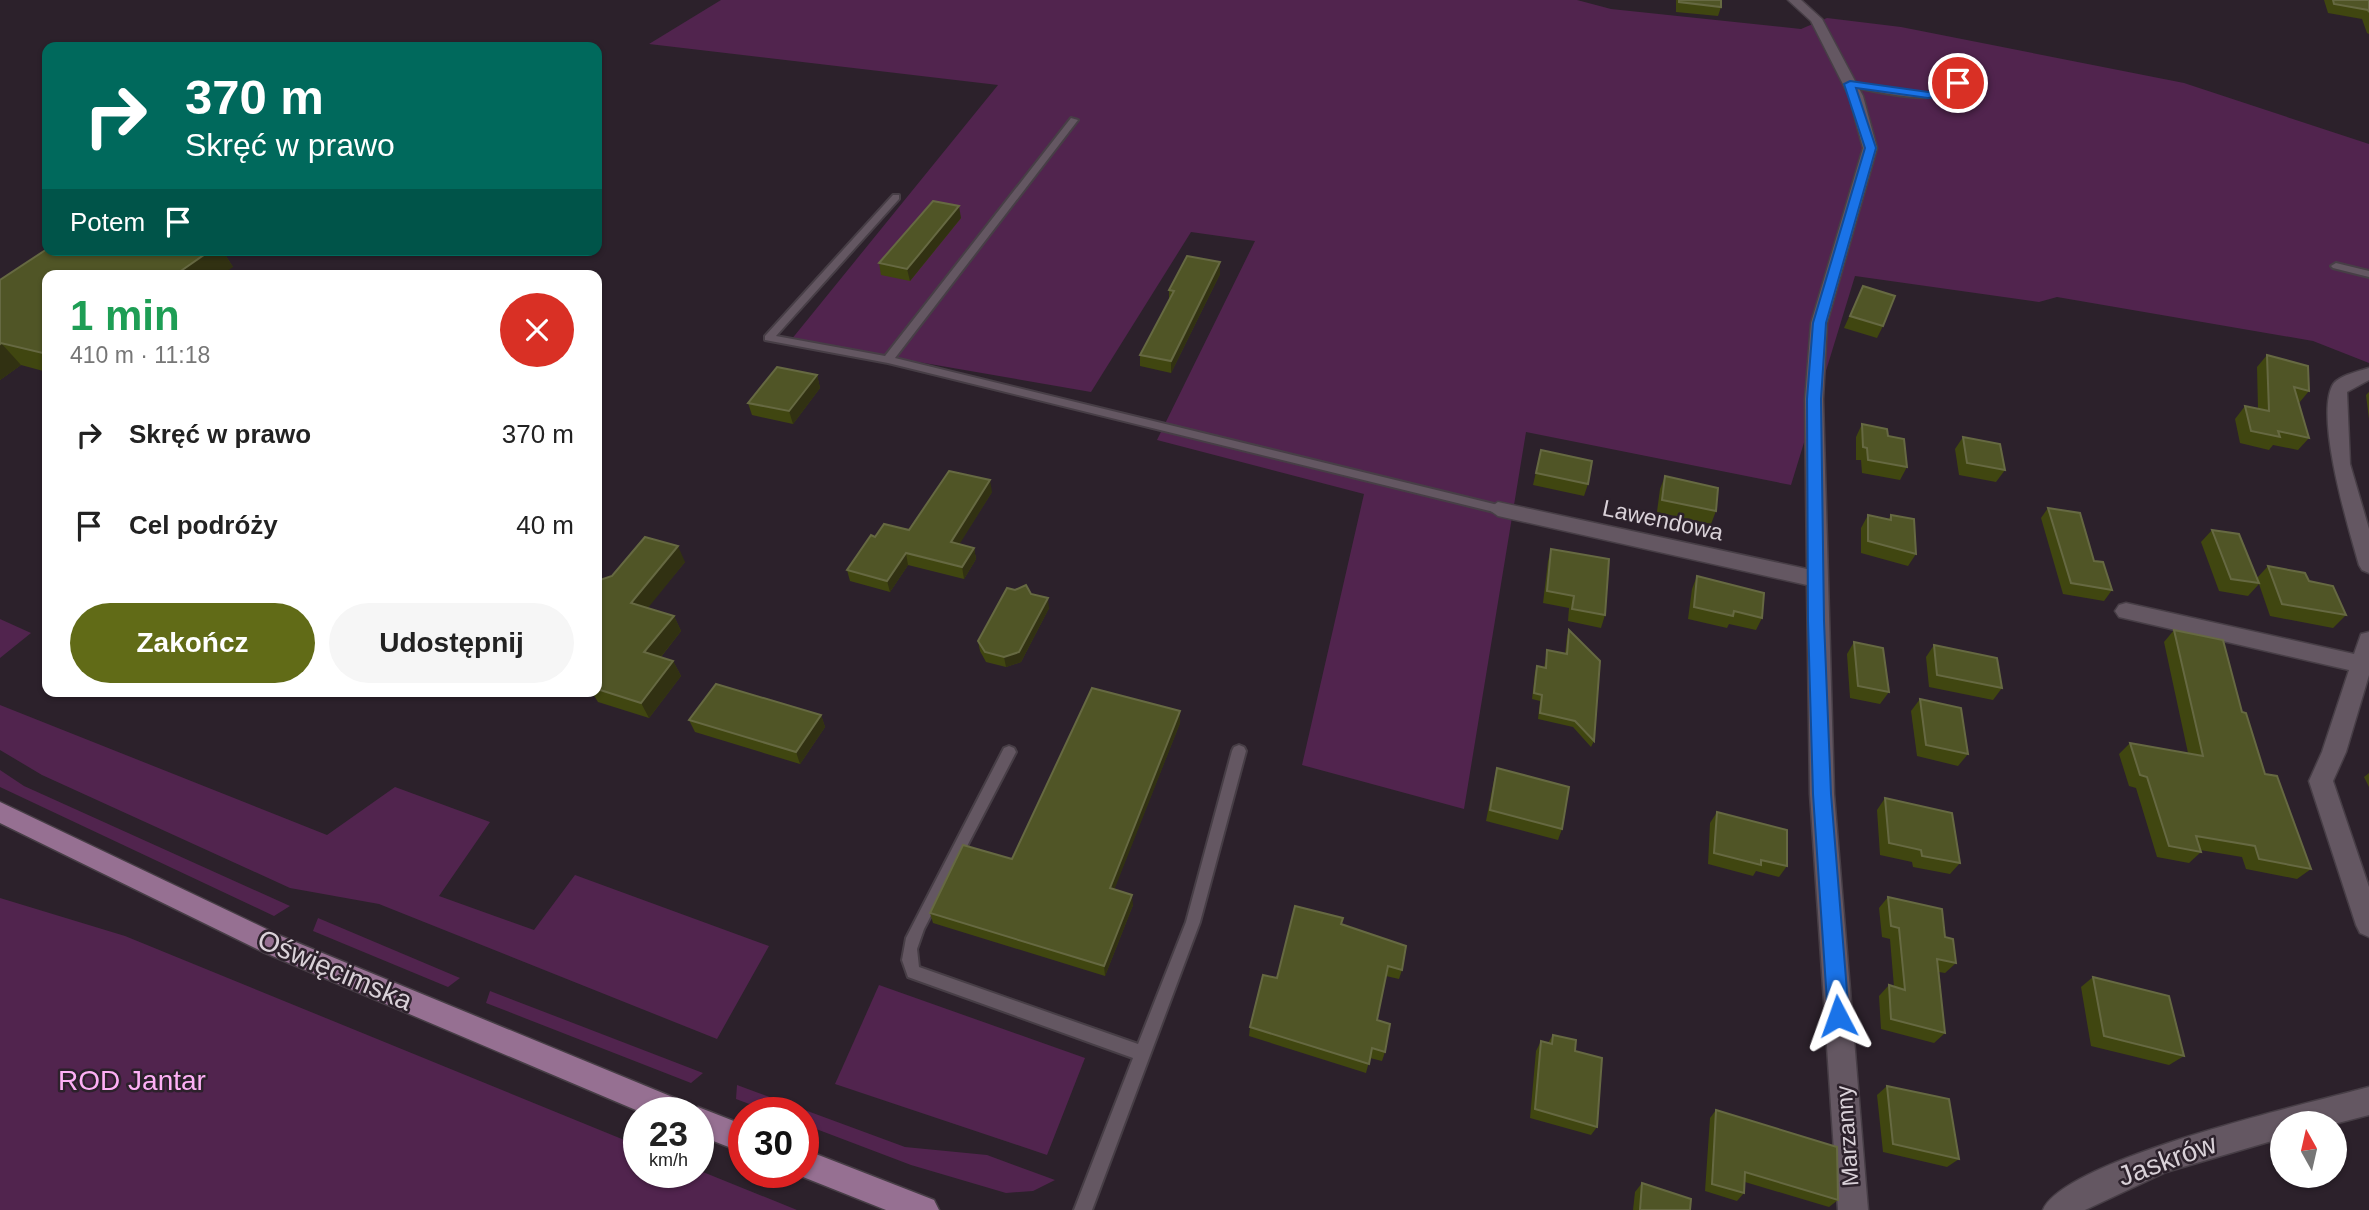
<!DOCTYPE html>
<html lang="pl">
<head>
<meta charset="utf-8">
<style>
  :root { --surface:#fff; --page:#f6f6f6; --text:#222; --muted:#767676; --accent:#616b17 }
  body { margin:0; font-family:Helvetica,sans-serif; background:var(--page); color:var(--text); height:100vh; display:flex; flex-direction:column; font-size:26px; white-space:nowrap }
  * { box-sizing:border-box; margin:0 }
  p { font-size:23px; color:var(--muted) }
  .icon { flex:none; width:38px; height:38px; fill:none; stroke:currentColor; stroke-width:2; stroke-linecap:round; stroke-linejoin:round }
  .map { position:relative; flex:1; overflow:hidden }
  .side { position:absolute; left:42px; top:270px; width:560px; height:427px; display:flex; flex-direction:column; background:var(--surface); border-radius:14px; box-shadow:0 2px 5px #0004 }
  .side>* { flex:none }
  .banner { position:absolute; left:42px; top:42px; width:560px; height:214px; border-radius:14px; box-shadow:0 2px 5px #0004; background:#00695c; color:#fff; overflow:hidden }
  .needle { width:46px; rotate:352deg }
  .tools { position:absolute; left:2270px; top:1111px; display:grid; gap:14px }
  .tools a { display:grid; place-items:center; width:77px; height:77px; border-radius:50%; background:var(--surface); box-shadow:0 2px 5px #0004; font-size:35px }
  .speed { position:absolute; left:623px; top:1097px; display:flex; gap:14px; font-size:35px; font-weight:700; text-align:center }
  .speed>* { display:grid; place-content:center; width:91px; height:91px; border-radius:50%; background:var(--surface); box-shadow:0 2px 5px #0004; line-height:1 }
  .speed small { font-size:18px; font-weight:400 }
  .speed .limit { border:10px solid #d22; background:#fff; color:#111 }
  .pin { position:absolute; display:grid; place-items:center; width:60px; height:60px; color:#fff; margin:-30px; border:4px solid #fff; border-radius:50%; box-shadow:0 2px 7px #0007 }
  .me { position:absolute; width:77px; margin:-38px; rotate:356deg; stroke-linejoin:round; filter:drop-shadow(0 0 5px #0008) }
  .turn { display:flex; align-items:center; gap:24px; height:147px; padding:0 28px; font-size:32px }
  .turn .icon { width:91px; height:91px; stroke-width:2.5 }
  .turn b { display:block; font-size:49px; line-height:60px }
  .then { display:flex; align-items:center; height:66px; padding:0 28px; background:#0003; gap:14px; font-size:26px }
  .round { display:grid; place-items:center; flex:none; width:74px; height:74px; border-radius:37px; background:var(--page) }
  .overview { display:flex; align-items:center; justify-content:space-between; height:119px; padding:0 28px }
  h1 { font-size:42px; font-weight:800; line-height:52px; color:#1e9e55 }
  .action { display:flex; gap:14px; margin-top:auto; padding:14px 28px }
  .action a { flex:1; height:80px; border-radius:42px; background:var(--accent); color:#fff; font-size:28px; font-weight:800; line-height:80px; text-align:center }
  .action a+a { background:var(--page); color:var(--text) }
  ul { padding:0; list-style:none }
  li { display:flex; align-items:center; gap:21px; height:91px; padding:0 28px }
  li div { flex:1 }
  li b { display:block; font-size:26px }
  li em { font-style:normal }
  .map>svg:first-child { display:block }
</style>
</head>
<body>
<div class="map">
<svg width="2369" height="1210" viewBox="0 0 2369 1210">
  <rect width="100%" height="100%" fill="#2c212b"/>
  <g fill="#51244e">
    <polygon points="721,0 1577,0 1611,9 1801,29 1827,18 1901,27 2184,83 2369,144 2369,363 2313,341 2057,297 2039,302 1855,276 1791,485 1526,432 1464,809 1302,765 1364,494 1157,440 1255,241 1191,232 1091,392 791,340 998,85 649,44"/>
    <polygon points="0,619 31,633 0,658"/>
    <polygon points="0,705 327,835 395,787 490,822 439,896 534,930 575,875 769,946 717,1039 379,904 290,888 42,775 0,750"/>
    <polygon points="0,770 24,786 290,906 274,916 0,787"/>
    <polygon points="0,898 125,936 639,1146 639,1172 698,1170 797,1210 0,1210"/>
    <polygon points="318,918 460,978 448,987 313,931"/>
    <polygon points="879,985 1085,1058 1047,1155 835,1084"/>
    <polygon points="490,991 703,1073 691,1083 486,1003"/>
    <polygon points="737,1085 905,1147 987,1155 1055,1180 1033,1191 1006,1193 911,1165 803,1124 803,1113 773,1113 736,1099"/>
  </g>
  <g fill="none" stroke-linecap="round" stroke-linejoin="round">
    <g stroke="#473e46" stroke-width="4">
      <g id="lane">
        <path d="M1957,68L1964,70L1961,89C1934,103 1901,96 1873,91C1864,89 1854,88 1846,84L1850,82C1881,87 1924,102 1954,86Z"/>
        <polygon points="1071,118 1078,120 895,358 1498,505 1502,506 1504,509 1502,512 1498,513 888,363 765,340 765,336 893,195 899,195 899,199 776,336 885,356"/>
        <polygon points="2336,263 2369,271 2369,277 2333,268 2331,266"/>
        <polygon points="1239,745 1244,747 1246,751 1200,922 1092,1210 1074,1210 1133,1058 908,977 902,960 906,938 1004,748 1009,746 1014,748 1016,752 924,929 917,949 919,967 1138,1044 1186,922 1232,751 1234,747"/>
      </g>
    </g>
    <g stroke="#473e46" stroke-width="3">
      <g id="street">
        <polygon points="1788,0 1801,0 1822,19 1863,96 1877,148 1827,323 1823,399 1834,794 1868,1210 1838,1210 1810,794 1807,585 1498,516 1488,509 1498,502 1807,569 1805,399 1811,323 1863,148 1849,96 1811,21"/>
        <path d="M2369,368V380L2347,392L2350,464L2369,529V573L2362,570L2359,565C2349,530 2313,412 2334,383C2341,375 2359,371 2369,368Z"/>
        <polygon points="2126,603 2354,654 2361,634 2369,632 2369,675 2346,752 2333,781 2369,887 2369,937 2360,933 2356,925 2309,781 2322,752 2349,670 2119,617 2115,611 2119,605"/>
        <path d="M2369,1087V1115L2334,1124H2282V1138L2166,1172L2085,1210H2043C2064,1159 2310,1103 2369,1087Z"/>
      </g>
    </g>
    <g stroke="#473e46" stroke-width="3">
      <g id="primary">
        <polygon points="0,802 281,936 687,1103 690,1110 698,1107 744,1125 744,1153 698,1135 698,1113 643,1113 263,952 0,823"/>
        <polygon points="803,1149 934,1200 939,1210 886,1210 793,1173 803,1172"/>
      </g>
    </g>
    <use href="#lane" fill="#645762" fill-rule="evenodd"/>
    <use href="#street" fill="#645762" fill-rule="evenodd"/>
    <use href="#primary" fill="#967092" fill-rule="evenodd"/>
  </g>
  <g fill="#404610">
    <polygon points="1676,0 1721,0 1721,7 1718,16 1676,12"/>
    <polygon points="2324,0 2369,0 2369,34 2367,33 2362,19 2328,13"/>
    <polygon points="961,218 910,281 881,275 879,263"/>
    <polygon points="47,250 222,250 233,267 47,275 47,372 21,365 0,380 0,280"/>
    <polygon points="1220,262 1220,274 1171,373 1140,366 1140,355 1169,300 1169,290"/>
    <polygon points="1863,286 1883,326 1877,338 1844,328"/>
    <polygon points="2267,355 2309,391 2299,403 2309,438 2298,450 2273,445 2269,450 2240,443 2235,419 2245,406 2258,409 2257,367"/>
    <polygon points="817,375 820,388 793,424 752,415 748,403"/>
    <polygon points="2369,392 2369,419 2366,395"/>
    <polygon points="1862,424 1888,436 1907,467 1900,480 1862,473 1861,460 1856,460 1856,437"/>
    <polygon points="1963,437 2005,470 1996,482 1959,475 1955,449"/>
    <polygon points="1541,450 1588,484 1584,496 1533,485"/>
    <polygon points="1665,476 1716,511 1711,524 1657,512 1660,489"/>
    <polygon points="992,492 959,544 974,548 976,559 964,579 908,565 890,592 850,581 847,570 909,530"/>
    <polygon points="2048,508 2094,561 2112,590 2104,601 2063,594 2041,518"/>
    <polygon points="1868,515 1888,520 1891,515 1916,554 1908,566 1861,553 1861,528"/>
    <polygon points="2212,530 2257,578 2268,566 2309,581 2346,615 2333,628 2270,616 2259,584 2248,596 2219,591 2201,542"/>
    <polygon points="1551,549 1605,615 1601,628 1568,621 1569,608 1543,603 1548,561"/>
    <polygon points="685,562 647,608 674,616 681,631 661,657 673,661 681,676 649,718 598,702 593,694 584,691 597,691 597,581"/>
    <polygon points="1697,576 1762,618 1756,630 1729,624 1727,628 1688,619 1692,589"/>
    <polygon points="1031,594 1049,608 1021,662 1006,667 986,662 980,651 978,641"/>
    <polygon points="1569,630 1594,741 1591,747 1573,727 1538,719 1540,701 1532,699 1535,672 1537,666 1544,668 1547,650 1565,654 1567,636"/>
    <polygon points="2174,630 2242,712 2265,774 2311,869 2297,879 2246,869 2242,857 2200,850 2201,852 2189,863 2157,857 2136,788 2129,786 2119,754 2130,743 2188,753 2164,642"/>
    <polygon points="1854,642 1889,692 1880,704 1850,698 1847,654"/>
    <polygon points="1934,645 2002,688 1993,700 1929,687 1926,657"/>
    <polygon points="1920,699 1968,754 1958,766 1917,756 1911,711"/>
    <polygon points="821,715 825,727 800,764 695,732 689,720"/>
    <polygon points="1180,723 1114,889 1133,905 1105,976 933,923 930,913 1012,859"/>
    <polygon points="1497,768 1562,829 1558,840 1486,821 1494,780"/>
    <polygon points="2369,773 2369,787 2364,777"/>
    <polygon points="1885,798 1960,863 1950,874 1913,867 1912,862 1880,855 1877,810"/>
    <polygon points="1717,812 1787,866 1779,877 1756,871 1753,876 1708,864 1710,823"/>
    <polygon points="1888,897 1945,937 1956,963 1945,973 1939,972 1945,1033 1934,1043 1881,1029 1879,996 1889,985 1894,987 1890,939 1882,937 1879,908"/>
    <polygon points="1341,924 1402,970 1399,979 1386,976 1377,1020 1385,1052 1382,1061 1370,1058 1366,1073 1249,1036 1250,1027 1277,978"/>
    <polygon points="2093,977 2184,1056 2169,1065 2091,1046 2081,987"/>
    <polygon points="1553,1035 1575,1051 1597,1127 1591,1135 1530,1118 1536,1051 1541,1041 1548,1043"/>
    <polygon points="1887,1086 1959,1159 1947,1167 1883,1152 1877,1095"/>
    <polygon points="1716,1110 1838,1200 1829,1207 1745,1182 1744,1193 1737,1201 1705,1191 1710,1118"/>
    <polygon points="1642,1183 1690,1210 1633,1210 1635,1192"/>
  </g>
  <g fill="#313112">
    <polygon points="959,206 961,218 910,281 907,269"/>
    <polygon points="211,250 222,250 233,267 222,275 175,275"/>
    <polygon points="1220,262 1220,274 1171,373 1171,361"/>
    <polygon points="1,343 21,365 0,380 0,344"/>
    <polygon points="817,375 820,388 793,424 789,411"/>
    <polygon points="990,480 992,492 954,553 951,542"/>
    <polygon points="678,546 685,562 639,619 631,603"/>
    <polygon points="974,548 976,559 964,579 962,567"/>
    <polygon points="906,553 908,565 890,592 887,581"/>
    <polygon points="1048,598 1049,608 1021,662 1006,667 1004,657"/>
    <polygon points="674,616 681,631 652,668 644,652"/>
    <polygon points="673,661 681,676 649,718 641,703"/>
    <polygon points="1180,711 1180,723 1111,898 1110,888"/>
    <polygon points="821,715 825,727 800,764 796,752"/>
    <polygon points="1132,895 1133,905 1105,976 1104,966"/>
  </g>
  <g fill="#505526" stroke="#666942" stroke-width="2">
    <polygon points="1679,0 1721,0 1721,7 1679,2"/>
    <polygon points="2333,0 2369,0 2369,12 2368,10 2334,4"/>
    <polygon points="933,201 959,206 907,269 879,263"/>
    <polygon points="47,249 47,250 211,250 175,275 47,275 47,354 1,343 0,344 0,280"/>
    <polygon points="1187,256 1220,262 1171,361 1140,355 1174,291 1169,290"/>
    <polygon points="1863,286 1895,296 1883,326 1850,316"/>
    <polygon points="2267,355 2308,366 2309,391 2294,387 2309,438 2278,431 2280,437 2251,431 2245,406 2269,411"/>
    <polygon points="777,367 817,375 789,411 748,403"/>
    <polygon points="1862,424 1887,429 1888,436 1904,439 1907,467 1868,460 1867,448 1863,447"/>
    <polygon points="1963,437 2000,444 2005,470 1967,463"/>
    <polygon points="1541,450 1592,461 1588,484 1536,473"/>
    <polygon points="949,471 990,480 951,542 974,548 962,567 906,553 887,581 847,570 871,535 875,537 884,524 909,530"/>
    <polygon points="1665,476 1718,488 1716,511 1662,500"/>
    <polygon points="2048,508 2080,513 2094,561 2103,562 2112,590 2071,583"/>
    <polygon points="1868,515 1891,520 1891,515 1914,519 1916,554 1868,541"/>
    <polygon points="2212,530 2239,534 2259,583 2231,579"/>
    <polygon points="645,537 678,546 631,603 674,616 644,652 673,661 641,703 597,689 597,581 612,576"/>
    <polygon points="1551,549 1609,559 1605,615 1572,609 1574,596 1547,591"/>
    <polygon points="2268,566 2305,573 2309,581 2333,586 2346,615 2282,604"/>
    <polygon points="1697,576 1764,593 1762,618 1734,611 1733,616 1694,607"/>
    <polygon points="1026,585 1031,594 1048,598 1019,652 1004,657 985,652 978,641 1007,588 1015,590"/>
    <polygon points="1569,630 1600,661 1594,741 1575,721 1540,713 1542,695 1534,693 1537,666 1546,668 1547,650 1567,654"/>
    <polygon points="2174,630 2223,640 2242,712 2246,713 2265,774 2277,776 2311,869 2259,859 2255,846 2196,836 2201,852 2169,846 2147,777 2140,775 2130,743 2203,756"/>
    <polygon points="1854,642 1883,648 1889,692 1858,686"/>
    <polygon points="1934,645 1997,658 2002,688 1937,675"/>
    <polygon points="716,684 821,715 796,752 689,720"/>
    <polygon points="1092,688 1180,711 1110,888 1132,895 1104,966 930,913 963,845 1012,859"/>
    <polygon points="1920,699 1961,708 1968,754 1926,745"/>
    <polygon points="1497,768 1569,787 1562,829 1490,810"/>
    <polygon points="1885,798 1952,813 1960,863 1922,856 1921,850 1889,843"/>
    <polygon points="1717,812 1787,830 1787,866 1761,860 1761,865 1714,853"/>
    <polygon points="1888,897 1942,909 1945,937 1953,939 1956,963 1937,959 1945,1033 1891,1019 1889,985 1905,990 1899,928 1891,926"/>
    <polygon points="1295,906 1343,918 1341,924 1406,946 1402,970 1388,966 1377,1020 1390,1024 1385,1052 1372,1048 1369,1064 1250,1027 1263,975 1277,978"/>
    <polygon points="2093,977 2169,996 2184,1056 2104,1036"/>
    <polygon points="1553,1035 1576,1040 1575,1051 1602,1058 1597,1127 1535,1109 1541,1041 1552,1044"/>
    <polygon points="1887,1086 1949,1099 1959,1159 1893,1144"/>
    <polygon points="1716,1110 1837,1147 1838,1200 1745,1172 1744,1193 1712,1184"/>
    <polygon points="1642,1183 1691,1199 1690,1210 1640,1210"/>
  </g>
  <polygon fill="#1a73e8" stroke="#114b97" stroke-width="2" points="1850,81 1928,92 1950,88 1958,80 1963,83 1957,93 1928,98 1856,88 1876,148 1826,323 1821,399 1824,621 1831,794 1849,1016 1846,1023 1838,1026 1831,1023 1828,1016 1813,794 1808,621 1807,399 1813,323 1865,148 1844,84"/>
  <g text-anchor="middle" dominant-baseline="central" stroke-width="5" stroke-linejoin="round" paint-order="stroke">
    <g font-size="23" fill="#d9d1d8" stroke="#2c212b">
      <text transform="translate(1663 520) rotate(12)">Lawendowa</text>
      <text transform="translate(1847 1136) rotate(-94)">Marzanny</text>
    </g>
    <g font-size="28" fill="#d9d1d8" stroke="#2c212b">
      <text transform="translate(335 970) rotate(23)">Oświęcimska</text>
      <text transform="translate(2167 1160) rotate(-20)">Jaskrów</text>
    </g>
    <g font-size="28" fill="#feb0f6" stroke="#2c212b">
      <text x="132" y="1080">ROD Jantar</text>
    </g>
  </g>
</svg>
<div class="tools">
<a><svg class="needle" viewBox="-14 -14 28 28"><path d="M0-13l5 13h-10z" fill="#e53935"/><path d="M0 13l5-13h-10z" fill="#767676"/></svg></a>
</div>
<div class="speed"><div>23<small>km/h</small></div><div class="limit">30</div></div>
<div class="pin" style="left:1958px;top:83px;background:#d93025"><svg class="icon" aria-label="arrive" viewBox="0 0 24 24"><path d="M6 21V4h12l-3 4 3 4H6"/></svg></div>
<svg class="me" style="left:1838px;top:1016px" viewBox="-20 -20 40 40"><path d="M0-17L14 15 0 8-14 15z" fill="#1a73e8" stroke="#fff" stroke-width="4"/></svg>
<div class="banner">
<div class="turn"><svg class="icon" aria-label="right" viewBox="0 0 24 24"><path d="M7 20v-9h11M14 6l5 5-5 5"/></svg><div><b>370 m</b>Skręć w prawo</div></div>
<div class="then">Potem<svg class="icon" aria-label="arrive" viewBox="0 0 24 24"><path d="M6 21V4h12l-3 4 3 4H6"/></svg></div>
</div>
<section class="side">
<div class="overview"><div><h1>1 min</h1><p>410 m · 11:18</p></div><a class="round" style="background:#d93025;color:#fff"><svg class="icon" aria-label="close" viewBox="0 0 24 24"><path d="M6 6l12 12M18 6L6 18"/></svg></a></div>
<ul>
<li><svg class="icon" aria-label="right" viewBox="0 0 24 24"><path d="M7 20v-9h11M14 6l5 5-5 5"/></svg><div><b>Skręć w prawo</b></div><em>370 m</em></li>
<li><svg class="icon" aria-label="arrive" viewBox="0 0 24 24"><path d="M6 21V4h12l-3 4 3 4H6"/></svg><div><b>Cel podróży</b></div><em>40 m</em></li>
</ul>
<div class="action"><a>Zakończ</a><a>Udostępnij</a></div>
</section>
</div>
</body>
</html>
